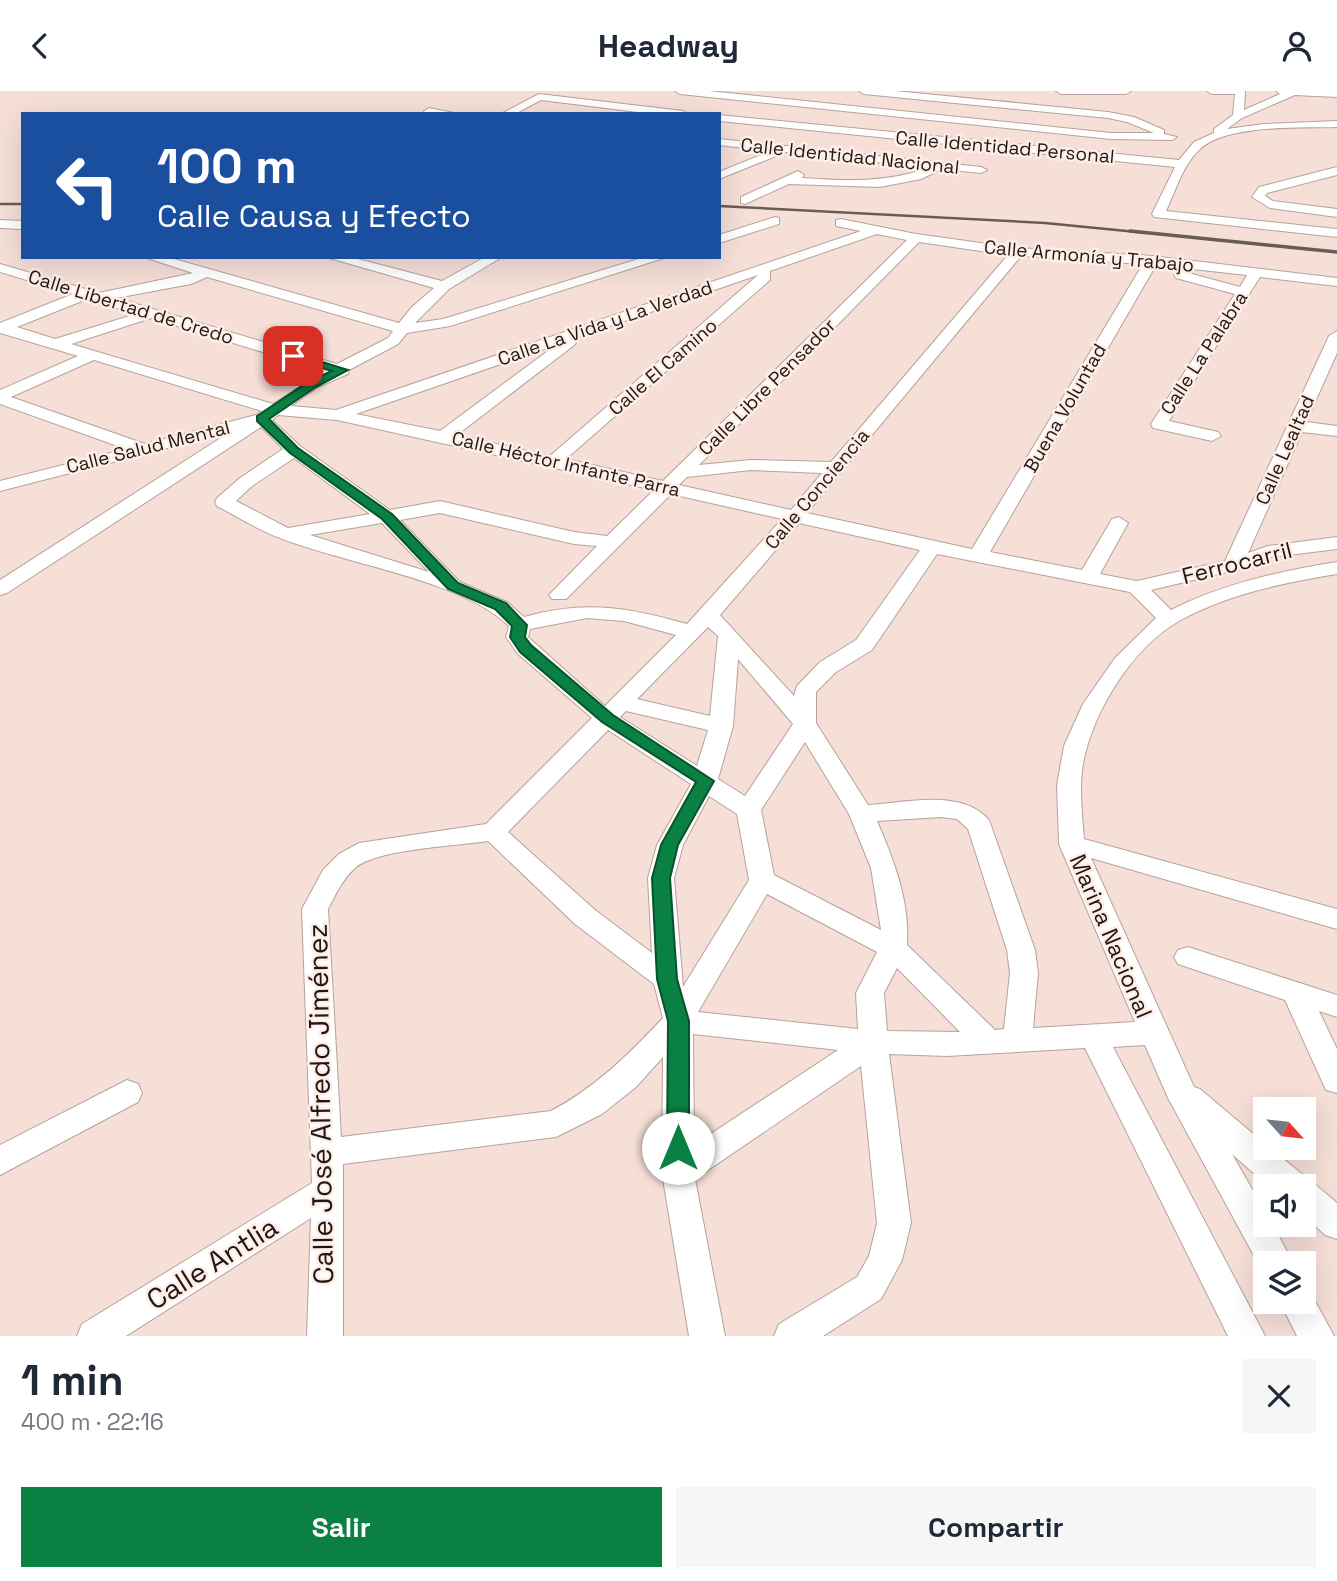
<!DOCTYPE html>
<html lang="es">
<head>
<meta charset="utf-8">
<style>
  :root { --surface:#fff; --page:#f6f6f7; --text:#1f2937; --muted:#747a83; --accent:#0b8043 }
  body { margin:0; font-family:"Space Grotesk",sans-serif; background:var(--page); color:var(--text); height:100vh; display:flex; flex-direction:column; font-size:26px; white-space:nowrap }
  * { box-sizing:border-box; margin:0 }
  p { font-size:23px; color:var(--muted) }
  .icon { flex:none; width:38px; height:38px; fill:none; stroke:currentColor; stroke-width:2; stroke-linecap:round; stroke-linejoin:round }
  .map { position:relative; height:1245px; overflow:hidden }
  .drawer { display:flex; flex-direction:column; background:var(--surface); flex:1 }
  .drawer>* { flex:none }
  .top-card { position:absolute; left:21px; top:21px; width:700px; height:147px; border-radius:0px; box-shadow:0 7px 28px #0002; background:#1a4fa0; color:#fff; overflow:hidden }
  .needle { width:46px; rotate:117deg }
  .controls { position:absolute; left:1253px; top:1006px; display:grid; gap:14px }
  .controls a { display:grid; place-items:center; width:63px; height:63px; border-radius:0px; background:var(--surface); box-shadow:0 7px 28px #0002; font-size:35px }
  .pin { position:absolute; display:grid; place-items:center; width:60px; height:60px; color:#fff; margin:-30px; border-radius:14px; box-shadow:0 4px 10px #0006 }
  .me { position:absolute; width:77px; margin:-38px; rotate:0deg; stroke-linejoin:round; filter:drop-shadow(0 0 5px #0008) }
  .turn { display:flex; align-items:center; gap:24px; height:147px; padding:0 21px; font-size:32px }
  .turn .icon { width:91px; height:91px; stroke-width:2.5 }
  .turn b { display:block; font-size:49px; line-height:60px }
  .round { display:grid; place-items:center; flex:none; width:74px; height:74px; border-radius:0px; background:var(--page) }
  .headline { display:flex; align-items:center; justify-content:space-between; height:119px; padding:0 21px }
  h1 { font-size:42px; font-weight:600; line-height:52px }
  .button { display:flex; gap:14px; margin-top:auto; padding:14px 21px }
  .button a { flex:1; height:80px; border-radius:0px; background:var(--accent); color:#fff; font-size:28px; font-weight:600; line-height:80px; text-align:center }
  .button a+a { background:var(--page); color:var(--text) }
  header { display:flex; justify-content:space-between; align-items:center; height:91px; padding:0 21px; background:var(--surface); font-size:32px; font-weight:600 }
  .map>svg:first-child { display:block }
</style>
</head>
<body>
<header><svg class="icon" aria-label="back" viewBox="0 0 24 24"><path d="M15 5l-7 7 7 7"/></svg>Headway<svg class="icon" aria-label="person" viewBox="0 0 24 24"><circle cx="12" cy="8" r="4"/><path d="M4 21q1-7 8-7t8 7"/></svg></header>
<div class="map">
<svg width="1337" height="1245" viewBox="0 0 1337 1245">
  <rect width="100%" height="100%" fill="#f5dfd7"/>
  <g fill="none" stroke-linecap="round" stroke-linejoin="round">
    <g stroke="#b6a29b" stroke-width="2">
      <g id="minor">
        <polygon points="675,0 709,0 1111,42 1154,42 1127,31 1108,27 864,3 859,0 895,0 1108,21 1134,26 1164,39 1164,43 1177,46 1172,49 1111,48 680,3"/>
        <polygon points="1056,0 1131,0 1126,3 1061,3"/>
        <path d="M1207,0H1245L1244,19L1280,3L1276,0H1337V6L1295,4L1242,27L1227,38L1264,33L1337,30V36C1302,37 1224,33 1199,59C1183,74 1176,99 1166,120L1337,138V146L1154,126L1152,123L1175,76L719,30V24L1179,69L1194,51L1214,42V38L1233,24L1235,3H1212Z"/>
        <polygon points="539,3 683,20 688,23 654,23 541,9 515,23 501,23"/>
        <polygon points="429,17 459,23 425,22 424,20"/>
        <path d="M719,48L981,76L987,79L981,82L942,78L921,88L880,96L789,93L745,113L741,112V106L798,80L804,84L802,87C846,90 886,92 928,77L786,61L719,88V81L771,60L719,54Z"/>
        <polygon points="1337,76 1337,84 1267,102 1265,105 1273,110 1337,118 1337,126 1270,117 1252,106 1259,96"/>
        <polygon points="775,126 779,127 779,133 719,152 719,144"/>
        <path d="M841,128L916,143L1017,157L1152,165L1337,187V195L1260,186L1169,330L1218,341L1221,345L1212,350L1153,337L1151,333L1235,203L1176,187L1174,184L1181,180L1240,196L1247,184L1156,174L990,461L1082,479L1112,428L1119,426L1128,432L1100,483L1137,490L1225,470L1329,245L1337,240V262L1306,331L1337,335V345L1302,341L1248,462L1268,455L1337,446V458L1272,466L1240,478L1151,499L1171,519C1222,493 1280,480 1337,471V483C1283,492 1227,503 1179,530C1132,557 1093,620 1083,673C1079,697 1082,723 1084,748L1337,818V838L1091,767L1194,996L1200,998L1265,1053V1057H1270C1293,1076 1315,1093 1337,1112V1148L1325,1144L1304,1124V1096H1269L1232,1063L1265,1121V1134H1273L1293,1172H1265L1264,1183L1168,1007L1145,954L1113,956L1265,1245H1228L1085,957L947,965L889,963L911,1132L902,1169L881,1208L823,1245H774L779,1233L857,1186L869,1165L877,1132L861,975L695,1088L725,1245H689L662,1082L663,966L636,996L602,1023L556,1046L343,1073V1245H307L311,1127L126,1245H77L82,1233L312,1092L302,818L323,779L339,763L359,752L486,733L592,627L518,563L506,546L509,535C460,488 345,473 280,447C258,439 238,426 217,415L215,411L217,407L240,387L283,358L261,336L7,502L0,504V489L230,341L0,400V390L126,358L0,313V299L78,265L0,242V232L73,203L0,181V173L99,202L193,182L144,166H167L399,232L412,216L434,197L326,166H350L442,190L485,166H502L449,198L415,232L443,228L645,166H667L450,235L407,242L398,253L349,279L348,283L318,296L291,315L336,319L861,140L836,135V129ZM877,143L907,149L663,390L566,368L770,189V180ZM919,151L1008,164L831,371L751,369L699,374ZM1021,165L1143,173L972,458L807,422ZM758,184L550,365L457,344L573,255L576,252L572,248ZM207,186L393,240L388,247L337,273L116,207L191,193ZM87,208L136,223L55,248L17,236ZM151,227L325,280L273,313L71,253ZM556,254L440,340L356,323ZM94,269L262,320L256,324L145,353L11,306ZM278,324L337,329L654,399L607,445L574,441L440,410L390,419L300,355L272,329ZM294,367L370,423L288,437L236,410L252,395ZM751,379L822,382L791,419L679,394L687,386ZM671,403L782,428L687,533C627,516 585,509 524,526L507,511L460,491L400,429L440,422L574,453L597,455L549,504L552,508H566ZM382,432L429,481L310,444ZM799,432L920,459L856,549L820,571L797,595L794,605L720,524ZM937,463L1130,501L1156,527L1115,567L1083,613L1064,655L1057,694L1059,753L1135,931L1033,937L1038,882L1035,859L989,729C961,697 905,712 868,714L816,632V601L836,581L872,559ZM587,527L624,530L676,544L605,615L528,546L530,538ZM708,536L718,545L710,625L637,608ZM738,568L793,633L745,705L718,688L733,635ZM626,620L708,639L697,675L620,626ZM608,639L691,693L657,754L648,787L652,862L595,819L508,741ZM805,651L849,723L871,777L881,839L774,784L761,719ZM709,705L737,723L749,789L683,896L674,787L683,754ZM941,726L957,728L968,738L1007,859L1010,882L1004,938L995,939L907,854C910,810 894,770 877,730ZM488,750L575,833L654,893L663,927C628,964 596,996 551,1020L341,1046L328,818C336,803 342,789 355,777C377,758 456,755 488,750ZM767,803L877,861L856,902L858,938L698,921ZM897,877L960,941L887,940L884,902ZM693,943L838,959L694,1054Z"/>
        <polygon points="0,129 23,130 23,138 0,137"/>
        <polygon points="1188,856 1337,904 1337,926 1319,920 1337,958 1337,1002 1326,999 1285,909 1178,873 1174,866 1178,859"/>
        <polygon points="127,989 138,993 142,1002 138,1011 0,1084 0,1054"/>
        <polygon points="1304,1197 1309,1199 1334,1245 1297,1245 1280,1211 1304,1211"/>
      </g>
    </g>
    <use href="#minor" fill="#fff" fill-rule="evenodd"/>
    <g stroke="#685c57" stroke-width="2.5">
      <polyline points="0,113 23,113"/>
      <polyline points="719,115 1045,132 1147,142"/>
    </g>
    <polyline stroke="#685c57" stroke-width="3.5" points="1130,140 1337,161"/>
  </g>
  <polygon fill="#0b8043" stroke="#07532c" stroke-width="2" points="289,263 297,263 348,279 316,296 269,328 298,357 392,423 458,492 506,512 527,534 525,546 531,554 613,624 714,690 678,754 670,787 677,888 689,930 689,1057 686,1063 678,1066 670,1063 667,1057 668,930 657,888 652,787 661,754 696,691 602,631 520,561 510,546 512,535 495,518 448,498 382,428 290,362 257,330 257,325 308,291 332,280 289,267"/>
  <g text-anchor="middle" dominant-baseline="central" stroke-width="5" stroke-linejoin="round" paint-order="stroke">
    <g font-size="19" fill="#1f1815" stroke="#ffeee7">
      <text transform="translate(1005 56) rotate(5)">Calle Identidad Personal</text>
      <text transform="translate(850 65) rotate(6)">Calle Identidad Nacional</text>
      <text transform="translate(1089 165) rotate(5)">Calle Armonía y Trabajo</text>
      <text transform="translate(131 216) rotate(17)">Calle Libertad de Credo</text>
      <text transform="translate(605 232) rotate(-19)">Calle La Vida y La Verdad</text>
      <text transform="translate(1204 262) rotate(-57)">Calle La Palabra</text>
      <text transform="translate(663 276) rotate(-41)">Calle El Camino</text>
      <text transform="translate(767 296) rotate(-45)">Calle Libre Pensador</text>
      <text transform="translate(1065 317) rotate(-60)">Buena Voluntad</text>
      <text transform="translate(148 356) rotate(-14)">Calle Salud Mental</text>
      <text transform="translate(1285 359) rotate(-66)">Calle Lealtad</text>
      <text transform="translate(566 373) rotate(13)">Calle Héctor Infante Parra</text>
      <text transform="translate(817 398) rotate(-50)">Calle Conciencia</text>
    </g>
    <g font-size="23" fill="#1f1815" stroke="#ffeee7">
      <text transform="translate(1237 472) rotate(-14)">Ferrocarril</text>
      <text transform="translate(1111 845) rotate(67)">Marina Nacional</text>
    </g>
    <g font-size="28" fill="#1f1815" stroke="#ffeee7">
      <text transform="translate(320 1013) rotate(-91)">Calle José Alfredo Jiménez</text>
      <text transform="translate(212 1172) rotate(-32)">Calle Antlia</text>
    </g>
  </g>
</svg>
<div class="controls">
<a><svg class="needle" viewBox="-14 -14 28 28"><path d="M0-13l5 13h-10z" fill="#e53935"/><path d="M0 13l5-13h-10z" fill="#747a83"/></svg></a>
<a><svg class="icon" aria-label="sound" viewBox="0 0 24 24"><path d="M4 9h4l5-4v14l-5-4H4zM17 9q2 3 0 6"/></svg></a>
<a><svg class="icon" aria-label="layers" viewBox="0 0 24 24"><path d="M12 4l9 5-9 5-9-5zM3 14l9 5 9-5"/></svg></a>
</div>
<div class="pin" style="left:293px;top:265px;background:#d93025"><svg class="icon" aria-label="arrive" viewBox="0 0 24 24"><path d="M6 21V4h12l-3 4 3 4H6"/></svg></div>
<svg class="me" style="left:678px;top:1057px" viewBox="-20 -20 40 40"><circle r="19" fill="#fff"/><path d="M0-13L10 11 0 6-10 11z" fill="#0b8043"/></svg>
<div class="top-card">
<div class="turn"><svg class="icon" aria-label="left" viewBox="0 0 24 24"><path d="M17 20v-9H6M10 6l-5 5 5 5"/></svg><div><b>100 m</b>Calle Causa y Efecto</div></div>
</div>
</div>
<section class="drawer">
<div class="headline"><div><h1>1 min</h1><p>400 m · 22:16</p></div><a class="round"><svg class="icon" aria-label="close" viewBox="0 0 24 24"><path d="M6 6l12 12M18 6L6 18"/></svg></a></div>
<div class="button"><a>Salir</a><a>Compartir</a></div>
</section>
</body>
</html>
